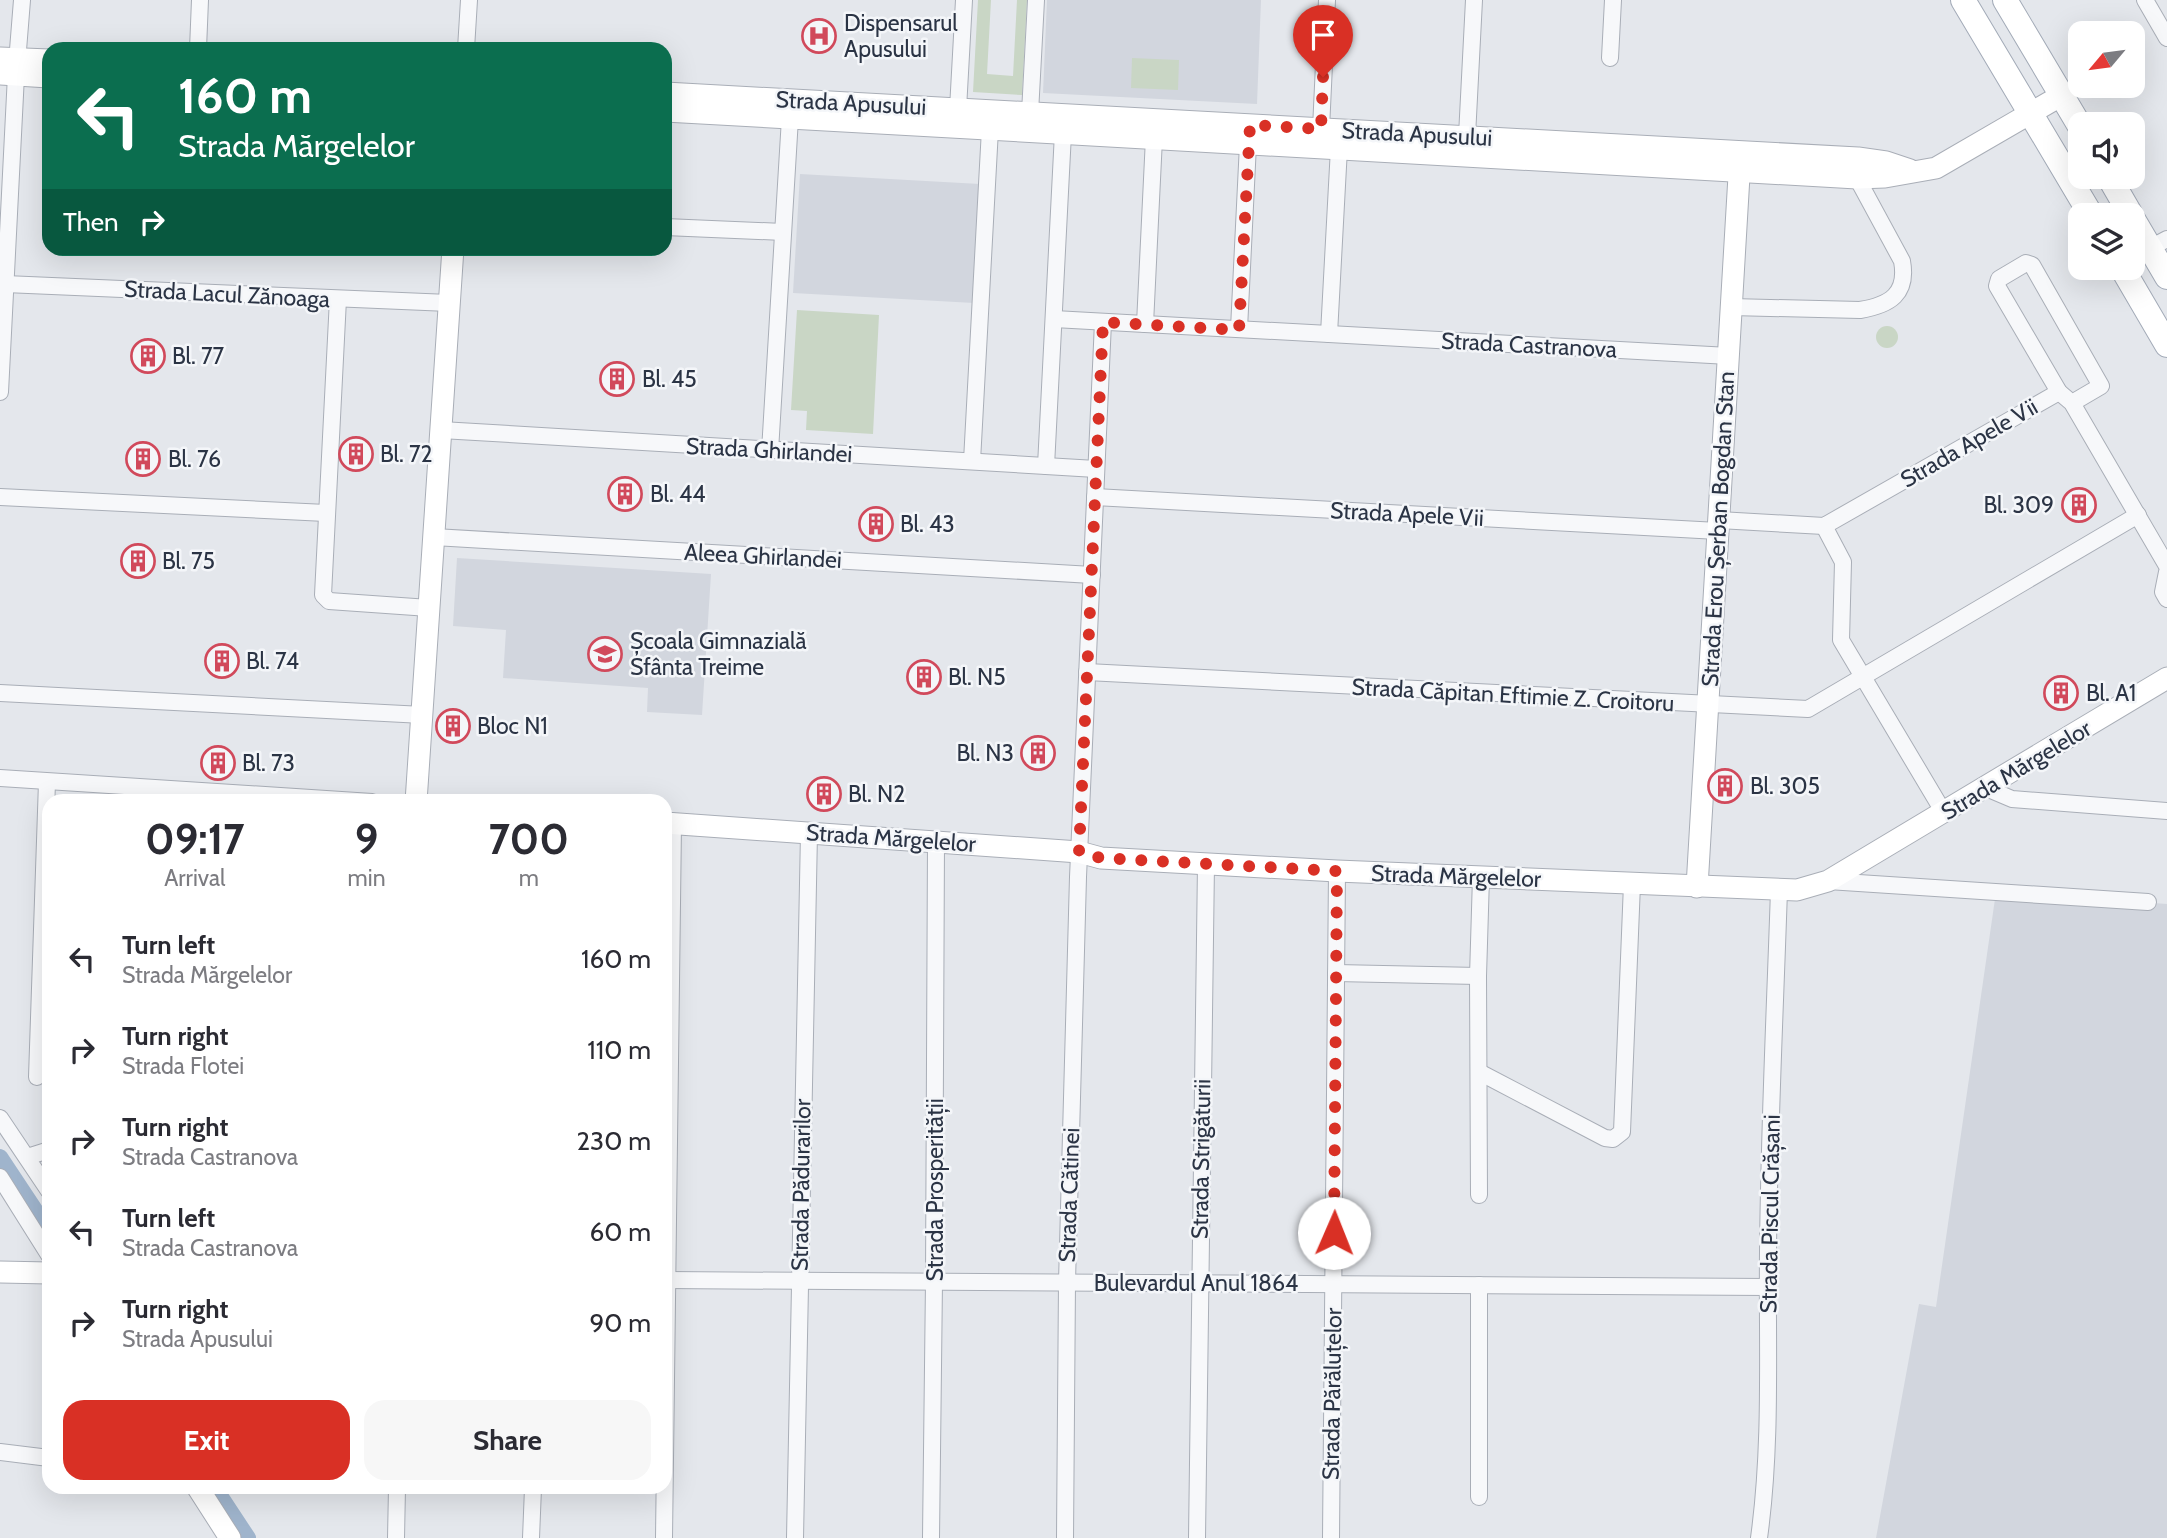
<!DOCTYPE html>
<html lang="en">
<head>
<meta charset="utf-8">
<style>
  :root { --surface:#fff; --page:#f7f7f7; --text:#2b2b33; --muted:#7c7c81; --accent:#d93025 }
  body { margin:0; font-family:Cabin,sans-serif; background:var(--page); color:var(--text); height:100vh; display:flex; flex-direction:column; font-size:26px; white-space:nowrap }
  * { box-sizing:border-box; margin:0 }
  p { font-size:23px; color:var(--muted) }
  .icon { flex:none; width:38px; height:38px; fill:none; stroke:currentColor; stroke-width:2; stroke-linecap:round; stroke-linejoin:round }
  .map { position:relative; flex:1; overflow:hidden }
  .panel { position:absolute; left:42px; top:794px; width:630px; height:700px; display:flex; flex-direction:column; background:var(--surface); border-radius:21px; box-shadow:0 7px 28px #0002 }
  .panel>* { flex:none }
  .guide { position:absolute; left:42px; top:42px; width:630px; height:214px; border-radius:21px; box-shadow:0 7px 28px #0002; background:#0b6e4f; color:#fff; overflow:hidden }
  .needle { width:46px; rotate:241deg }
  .fabs { position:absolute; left:2068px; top:21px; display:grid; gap:14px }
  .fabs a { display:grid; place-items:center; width:77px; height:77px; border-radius:14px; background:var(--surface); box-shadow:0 7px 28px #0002; font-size:35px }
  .pin { position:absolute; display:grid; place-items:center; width:60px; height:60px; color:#fff; margin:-72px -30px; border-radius:50% 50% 50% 0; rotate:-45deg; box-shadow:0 0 7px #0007 }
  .pin .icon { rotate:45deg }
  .me { position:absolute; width:77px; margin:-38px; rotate:1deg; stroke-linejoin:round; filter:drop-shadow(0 0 5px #0008) }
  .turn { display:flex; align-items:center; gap:24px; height:147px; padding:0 21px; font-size:32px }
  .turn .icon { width:91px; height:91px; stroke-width:2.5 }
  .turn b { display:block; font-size:49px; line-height:60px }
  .then { display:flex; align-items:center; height:66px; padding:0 21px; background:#0003; gap:14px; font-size:26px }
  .eta { display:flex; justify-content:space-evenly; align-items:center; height:119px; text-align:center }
  .eta b { font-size:42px; font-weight:800; line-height:49px }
  .action { display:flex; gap:14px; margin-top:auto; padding:14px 21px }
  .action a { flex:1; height:80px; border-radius:21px; background:var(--accent); color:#fff; font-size:28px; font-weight:800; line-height:80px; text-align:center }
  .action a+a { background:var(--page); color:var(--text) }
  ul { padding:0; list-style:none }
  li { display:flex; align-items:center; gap:21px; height:91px; padding:0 21px }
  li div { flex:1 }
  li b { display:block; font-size:26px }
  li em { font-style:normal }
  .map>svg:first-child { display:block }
</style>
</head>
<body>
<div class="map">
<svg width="2167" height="1538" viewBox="0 0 2167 1538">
  <rect width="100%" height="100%" fill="#e4e7ec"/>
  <g fill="#d2d6de">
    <polygon points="1047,0 1261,0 1257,104 1043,93"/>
    <polygon points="800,174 980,184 974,303 793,293"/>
    <polygon points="457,558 711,574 702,715 647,712 648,688 503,678 506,630 453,626"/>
    <polygon points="1996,892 2167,904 2167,1538 1876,1538 1919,1304 1936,1307"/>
  </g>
  <g fill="#c9d6c5">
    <polygon points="978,0 991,0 987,74 1013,76 1017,0 1027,0 1022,95 973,92"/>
    <polygon points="1132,58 1179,60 1178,90 1131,88"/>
    <polygon points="797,310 879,315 873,434 806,430 807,411 791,410"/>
    <circle cx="1887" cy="337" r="11"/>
  </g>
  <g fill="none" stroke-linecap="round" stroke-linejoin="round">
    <g stroke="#9fb4cc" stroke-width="16">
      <polyline points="0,1157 49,1231"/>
      <polyline points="215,1488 248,1538"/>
    </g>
    <g stroke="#a9aeb7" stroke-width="18">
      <g id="street">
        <polyline points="2145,0 2167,38"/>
        <polyline points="198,49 200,0"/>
        <polyline points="466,49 469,0"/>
        <polyline points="1610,58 1613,0"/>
        <polyline points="958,109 964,0"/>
        <polyline points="1030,113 1036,0"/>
        <polyline points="1321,129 1327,0"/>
        <polyline points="1467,136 1474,0"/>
        <polyline points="665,227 783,232"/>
        <polyline points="2150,248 2167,239"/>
        <polyline points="5,284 449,303"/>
        <polyline points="338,299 323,595 329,601 429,608"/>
        <path d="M1731,307L1860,310C1890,305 1908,294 1902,261L1857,178"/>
        <polyline points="1054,319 1729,356"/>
        <polyline points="1145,324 1154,138"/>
        <polyline points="1239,329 1248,144"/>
        <polyline points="1329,334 1339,148"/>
        <polyline points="0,392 16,75 22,0"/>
        <polyline points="2072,403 2101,386 2032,265 2026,263 1999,279 1997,286 2059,392 2072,403 2167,566"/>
        <polyline points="441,430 1096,469"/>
        <polyline points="770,451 790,118"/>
        <polyline points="972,461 990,129"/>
        <polyline points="1046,466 1063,133"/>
        <polyline points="0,497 326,513"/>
        <polyline points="1095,497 1718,531"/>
        <polyline points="1719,520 1824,526 2059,392"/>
        <polyline points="1824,526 1843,562 1841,640 1944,813"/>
        <polyline points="434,537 1092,575"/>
        <polyline points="2167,572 2163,592 2167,599"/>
        <polyline points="1087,672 1808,709 2138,515"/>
        <polyline points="0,693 423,715"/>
        <polyline points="0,778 372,802"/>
        <polyline points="1986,788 2012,799 2167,811"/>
        <polyline points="1828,881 2148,902"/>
        <polyline points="1336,973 1478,976"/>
        <polyline points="1479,1072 1605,1138 1613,1139 1622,1132 1632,884"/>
        <polyline points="37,1077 47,782"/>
        <polyline points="0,1118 49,1191"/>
        <polyline points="27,1157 49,1150"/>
        <polyline points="0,1177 49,1255"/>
        <polyline points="1479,1195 1478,976 1481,877"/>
        <polyline points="665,1280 1768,1287"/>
        <polyline points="1479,1285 1479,1497"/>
        <polyline points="0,1452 49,1458"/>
        <polyline points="396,1538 397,1488"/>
        <polyline points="531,1538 533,1488"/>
        <polyline points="664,1538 673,824"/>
        <polyline points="795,1538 809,833"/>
        <polyline points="931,1538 934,1281 936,842"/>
        <polyline points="1065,1538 1067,1282 1078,877 1103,322"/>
        <polyline points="1197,1538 1206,864"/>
        <polyline points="1331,1538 1337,871"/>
        <path d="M1759,1538C1772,1444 1767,1347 1768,1252C1769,1131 1775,1011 1779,890"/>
      </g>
    </g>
    <g stroke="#a9aeb7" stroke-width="23">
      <g id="secondary">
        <polyline points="0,58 49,60"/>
        <polyline points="0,74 49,77"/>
        <polyline points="665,93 1858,158 1886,162 1910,170"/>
        <polyline points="665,111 1857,178 1885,177 1936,168 2062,95"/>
        <polyline points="416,802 453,248"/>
        <polyline points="665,823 1079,852 1101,858 1337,871 1797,890 1828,881 2167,678"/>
        <polyline points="1697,887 1740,159"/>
        <polyline points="0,1272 49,1273"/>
        <polyline points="198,1488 230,1538"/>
      </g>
    </g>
    <g stroke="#a3abb8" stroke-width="26">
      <g id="primary">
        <polyline points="1963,0 2091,215"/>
        <polyline points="2005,0 2081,128"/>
        <polyline points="2109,177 2131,215"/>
        <polyline points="2133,219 2167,277"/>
        <polyline points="2122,268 2167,345"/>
      </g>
    </g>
    <use href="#street" stroke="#f7f8fa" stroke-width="16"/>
    <use href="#secondary" stroke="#fff" stroke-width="21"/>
    <use href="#primary" stroke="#fff" stroke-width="24"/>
  </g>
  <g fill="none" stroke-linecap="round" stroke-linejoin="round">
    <polyline stroke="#d93025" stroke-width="12" stroke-dasharray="0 21.6" points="1323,77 1321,129 1250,125 1239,330 1103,322 1079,852 1101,858 1337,871 1334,1233"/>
  </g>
  <defs>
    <g id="hospital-ring" transform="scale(1.75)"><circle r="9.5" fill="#f4f6f9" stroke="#d1495b" stroke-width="1.5"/><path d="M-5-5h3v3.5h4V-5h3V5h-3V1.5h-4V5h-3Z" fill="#d1495b"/></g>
    <g id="building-ring" transform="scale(1.75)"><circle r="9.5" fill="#f4f6f9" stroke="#d1495b" stroke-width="1.5"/><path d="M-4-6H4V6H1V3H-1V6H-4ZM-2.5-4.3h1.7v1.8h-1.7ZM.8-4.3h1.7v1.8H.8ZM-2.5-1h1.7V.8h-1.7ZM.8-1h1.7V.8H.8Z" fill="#d1495b"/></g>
    <g id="school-ring" transform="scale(1.75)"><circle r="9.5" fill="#f4f6f9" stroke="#d1495b" stroke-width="1.5"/><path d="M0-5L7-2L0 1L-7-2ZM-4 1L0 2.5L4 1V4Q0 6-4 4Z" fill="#d1495b"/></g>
  </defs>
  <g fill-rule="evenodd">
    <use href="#hospital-ring" x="819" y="36"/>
    <use href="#building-ring" x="148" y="356"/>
    <use href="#building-ring" x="617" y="379"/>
    <use href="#building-ring" x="356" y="454"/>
    <use href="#building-ring" x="143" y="459"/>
    <use href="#building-ring" x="625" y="494"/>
    <use href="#building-ring" x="2079" y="505"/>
    <use href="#building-ring" x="876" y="524"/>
    <use href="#building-ring" x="138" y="561"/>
    <use href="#school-ring" x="605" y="654"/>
    <use href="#building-ring" x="222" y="661"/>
    <use href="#building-ring" x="924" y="677"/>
    <use href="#building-ring" x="2061" y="693"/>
    <use href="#building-ring" x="453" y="726"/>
    <use href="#building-ring" x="1038" y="753"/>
    <use href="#building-ring" x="218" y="763"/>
    <use href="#building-ring" x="1725" y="786"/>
    <use href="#building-ring" x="824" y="794"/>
  </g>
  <g text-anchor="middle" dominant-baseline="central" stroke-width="5" stroke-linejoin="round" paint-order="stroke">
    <g font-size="23" fill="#2b3445" stroke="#f4f6f9" text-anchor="start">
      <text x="844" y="23">Dispensarul<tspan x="844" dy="26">Apusului</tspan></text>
      <text x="172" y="356">Bl. 77</text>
      <text x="642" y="379">Bl. 45</text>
      <text x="380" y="454">Bl. 72</text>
      <text x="168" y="459">Bl. 76</text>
      <text x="650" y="494">Bl. 44</text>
      <text x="2054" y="505" text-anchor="end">Bl. 309</text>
      <text x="900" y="524">Bl. 43</text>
      <text x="162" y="561">Bl. 75</text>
      <text x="630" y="641">Școala Gimnazială<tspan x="630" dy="26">Sfânta Treime</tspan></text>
      <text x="246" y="661">Bl. 74</text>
      <text x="948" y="677">Bl. N5</text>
      <text x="2086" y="693">Bl. A1</text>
      <text x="477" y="726">Bloc N1</text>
      <text x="1014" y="753" text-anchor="end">Bl. N3</text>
      <text x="242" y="763">Bl. 73</text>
      <text x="1750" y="786">Bl. 305</text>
      <text x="848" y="794">Bl. N2</text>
    </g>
    <g font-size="23" fill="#2b3445" stroke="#f4f6f9">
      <text transform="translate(851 103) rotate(3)">Strada Apusului</text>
      <text transform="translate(1417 134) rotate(3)">Strada Apusului</text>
      <text transform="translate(227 294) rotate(3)">Strada Lacul Zănoaga</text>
      <text transform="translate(1529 345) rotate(3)">Strada Castranova</text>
      <text transform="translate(1969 443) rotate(-30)">Strada Apele Vii</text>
      <text transform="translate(769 450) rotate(3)">Strada Ghirlandei</text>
      <text transform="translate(1407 514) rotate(3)">Strada Apele Vii</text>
      <text transform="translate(1718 529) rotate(-87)">Strada Erou Șerban Bogdan Stan</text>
      <text transform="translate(763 556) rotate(3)">Aleea Ghirlandei</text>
      <text transform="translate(1513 695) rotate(3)">Strada Căpitan Eftimie Z. Croitoru</text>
      <text transform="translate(2016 770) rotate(-31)">Strada Mărgelelor</text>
      <text transform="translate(891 838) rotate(4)">Strada Mărgelelor</text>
      <text transform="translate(1456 876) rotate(2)">Strada Mărgelelor</text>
      <text transform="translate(1201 1159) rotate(-89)">Strada Strigăturii</text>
      <text transform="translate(801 1185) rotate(-89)">Strada Pădurarilor</text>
      <text transform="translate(935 1190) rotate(-90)">Strada Prosperității</text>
      <text transform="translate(1069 1195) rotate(-88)">Strada Cătinei</text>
      <text transform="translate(1770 1214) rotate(-89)">Strada Piscul Crășani</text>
      <text x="1196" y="1283">Bulevardul Anul 1864</text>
      <text transform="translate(1332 1394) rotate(-89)">Strada Părăluțelor</text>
    </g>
  </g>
</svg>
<div class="fabs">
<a><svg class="needle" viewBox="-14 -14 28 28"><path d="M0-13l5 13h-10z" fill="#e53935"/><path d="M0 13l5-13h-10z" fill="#7c7c81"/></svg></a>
<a><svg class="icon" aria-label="sound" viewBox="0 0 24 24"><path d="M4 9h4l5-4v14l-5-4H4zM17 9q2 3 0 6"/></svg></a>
<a><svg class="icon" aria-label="layers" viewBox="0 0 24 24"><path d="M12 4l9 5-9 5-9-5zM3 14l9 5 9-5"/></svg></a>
</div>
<div class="pin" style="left:1323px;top:77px;background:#d93025"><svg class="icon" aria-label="arrive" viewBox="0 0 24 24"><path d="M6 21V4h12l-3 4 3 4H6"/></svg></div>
<svg class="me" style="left:1334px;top:1233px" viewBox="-20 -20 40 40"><circle r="19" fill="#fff"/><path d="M0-13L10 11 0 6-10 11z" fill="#d93025"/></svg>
<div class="guide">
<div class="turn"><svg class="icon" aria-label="left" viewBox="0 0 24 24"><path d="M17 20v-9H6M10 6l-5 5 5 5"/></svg><div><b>160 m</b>Strada Mărgelelor</div></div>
<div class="then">Then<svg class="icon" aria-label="right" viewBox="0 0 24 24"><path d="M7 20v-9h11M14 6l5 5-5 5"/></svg></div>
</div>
<section class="panel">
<div class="eta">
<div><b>09:17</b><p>Arrival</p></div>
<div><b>9</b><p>min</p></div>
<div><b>700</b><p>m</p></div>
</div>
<ul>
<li><svg class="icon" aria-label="left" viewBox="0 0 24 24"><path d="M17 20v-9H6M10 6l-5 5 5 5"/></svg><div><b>Turn left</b><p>Strada Mărgelelor</p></div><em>160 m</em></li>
<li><svg class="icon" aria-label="right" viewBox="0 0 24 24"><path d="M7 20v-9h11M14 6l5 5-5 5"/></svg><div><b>Turn right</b><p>Strada Flotei</p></div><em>110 m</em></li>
<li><svg class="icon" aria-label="right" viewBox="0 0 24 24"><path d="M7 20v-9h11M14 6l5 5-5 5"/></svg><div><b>Turn right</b><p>Strada Castranova</p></div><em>230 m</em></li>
<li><svg class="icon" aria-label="left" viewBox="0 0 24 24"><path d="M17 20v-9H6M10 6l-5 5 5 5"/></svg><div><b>Turn left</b><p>Strada Castranova</p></div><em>60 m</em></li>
<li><svg class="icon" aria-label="right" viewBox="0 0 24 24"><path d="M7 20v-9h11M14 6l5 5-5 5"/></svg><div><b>Turn right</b><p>Strada Apusului</p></div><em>90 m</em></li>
</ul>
<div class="action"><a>Exit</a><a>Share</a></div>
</section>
</div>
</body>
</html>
